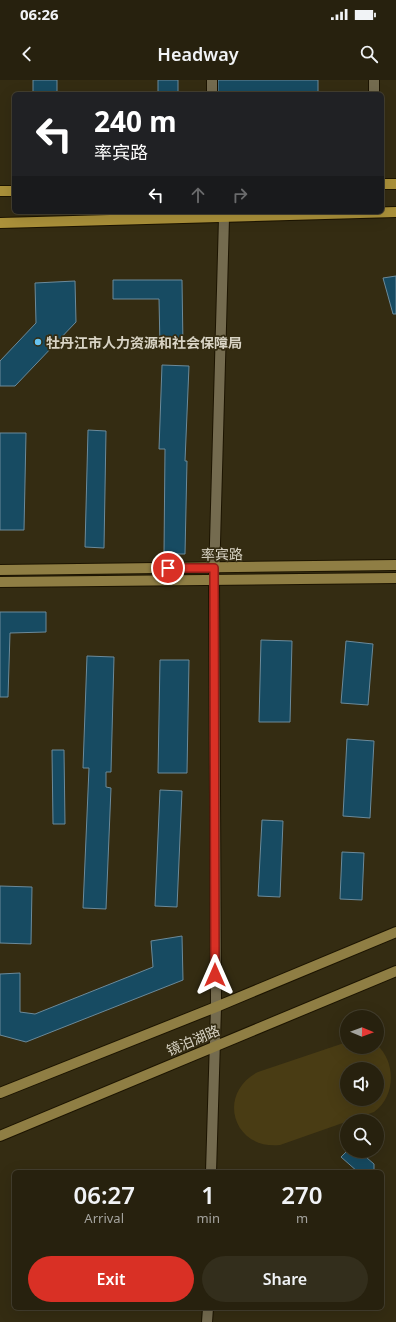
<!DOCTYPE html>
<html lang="en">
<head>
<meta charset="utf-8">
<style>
  :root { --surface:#27210e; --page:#332e1c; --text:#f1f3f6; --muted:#a4a39e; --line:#433e2e; --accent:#d93025 }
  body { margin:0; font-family:"Noto Sans","Noto Sans SC",sans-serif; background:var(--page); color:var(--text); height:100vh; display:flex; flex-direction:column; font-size:15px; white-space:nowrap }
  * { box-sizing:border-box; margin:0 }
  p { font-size:13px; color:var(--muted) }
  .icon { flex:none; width:22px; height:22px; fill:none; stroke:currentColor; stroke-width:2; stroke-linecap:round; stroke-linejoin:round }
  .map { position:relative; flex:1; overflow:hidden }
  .side { position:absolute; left:12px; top:1090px; width:372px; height:140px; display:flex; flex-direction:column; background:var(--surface); border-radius:6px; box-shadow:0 4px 16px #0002,0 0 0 1px var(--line) }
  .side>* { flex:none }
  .banner { position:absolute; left:12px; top:12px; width:372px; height:122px; border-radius:6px; box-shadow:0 4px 16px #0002,0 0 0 1px var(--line); background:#202124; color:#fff; overflow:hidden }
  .needle { width:26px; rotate:91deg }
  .controls { position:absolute; left:340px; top:930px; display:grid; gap:8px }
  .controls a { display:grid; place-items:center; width:44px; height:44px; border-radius:50%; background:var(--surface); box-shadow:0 4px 16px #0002,0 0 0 1px var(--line); font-size:20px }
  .pin { position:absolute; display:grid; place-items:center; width:34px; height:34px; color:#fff; margin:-17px; border:2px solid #fff; border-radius:50%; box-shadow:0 1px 4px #0007 }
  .me { position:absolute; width:44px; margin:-22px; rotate:0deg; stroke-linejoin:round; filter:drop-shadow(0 0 3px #0008) }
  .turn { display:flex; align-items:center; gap:14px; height:84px; padding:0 16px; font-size:18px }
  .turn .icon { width:52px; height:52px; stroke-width:2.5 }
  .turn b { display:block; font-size:28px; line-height:34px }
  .lanes { display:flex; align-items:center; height:38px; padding:0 16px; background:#0003; justify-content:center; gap:20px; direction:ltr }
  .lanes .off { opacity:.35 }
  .eta { display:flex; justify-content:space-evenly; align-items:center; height:68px; text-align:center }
  .eta b { font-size:24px; font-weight:600; line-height:28px }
  .action { display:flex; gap:8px; margin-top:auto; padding:8px 16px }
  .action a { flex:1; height:46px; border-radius:24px; background:var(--accent); color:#fff; font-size:16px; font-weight:600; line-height:46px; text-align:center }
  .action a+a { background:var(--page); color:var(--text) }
  .status { display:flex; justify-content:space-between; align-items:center; height:28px; padding:0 20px; background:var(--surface); direction:ltr }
  .status svg { height:11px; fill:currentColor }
  header { display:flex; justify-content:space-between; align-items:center; height:52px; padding:0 16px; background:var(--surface); font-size:18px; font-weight:600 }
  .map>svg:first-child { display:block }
</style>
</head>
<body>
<div class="status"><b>06:26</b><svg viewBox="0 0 49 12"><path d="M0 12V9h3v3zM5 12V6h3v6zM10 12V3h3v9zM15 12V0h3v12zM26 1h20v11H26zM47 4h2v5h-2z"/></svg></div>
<header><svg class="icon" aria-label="back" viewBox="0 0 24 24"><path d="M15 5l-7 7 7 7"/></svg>Headway<svg class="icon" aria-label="search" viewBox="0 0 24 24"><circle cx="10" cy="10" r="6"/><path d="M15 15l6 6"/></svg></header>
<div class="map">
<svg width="396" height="1242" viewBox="0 0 396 1242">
  <rect width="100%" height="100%" fill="#342c12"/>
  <path fill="#493c14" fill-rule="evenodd" d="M347,962V967H377V965C396,982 396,1016 374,1032L280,1065C233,1070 216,1014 258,992ZM347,989H377V1019H347Z"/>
  <g fill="#174b62" stroke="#6b8a9a">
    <rect x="33" y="0" width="24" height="14"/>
    <rect x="158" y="0" width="20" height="14"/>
    <rect x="218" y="0" width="100" height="14"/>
    <polygon points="396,196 396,234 393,234 383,198"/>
    <polygon points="113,200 182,200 183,267 160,267 159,219 113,219"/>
    <polygon points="75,201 76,242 15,306 0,306 0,281 36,243 35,203"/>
    <polygon points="162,285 189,286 185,381 187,381 185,474 164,474 165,369 159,369"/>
    <polygon points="88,350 106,351 104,468 85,467"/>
    <polygon points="0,353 26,353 24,450 0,450"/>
    <polygon points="0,532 46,532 46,552 10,553 8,617 0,617"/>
    <polygon points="261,560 292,561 290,642 259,642"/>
    <polygon points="346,561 373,564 368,625 341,623"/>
    <polygon points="87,576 114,577 111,692 106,692 106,707 111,708 106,829 83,828 89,688 83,688"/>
    <polygon points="160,580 189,580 187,693 158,693"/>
    <polygon points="347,659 374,661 370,738 343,736"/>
    <polygon points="52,670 64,670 65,744 53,744"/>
    <polygon points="160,710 182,711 177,827 155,826"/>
    <polygon points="262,740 283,741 280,817 258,816"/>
    <polygon points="342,772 364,773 362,820 340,819"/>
    <polygon points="0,806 32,807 31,864 0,863"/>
    <polygon points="182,856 183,900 26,962 0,955 0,894 20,893 20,932 35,934 153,887 151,861"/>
    <polygon points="347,1071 359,1071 374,1084 374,1092 358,1092 341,1077"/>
  </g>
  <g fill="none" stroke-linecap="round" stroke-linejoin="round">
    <g stroke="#1c1400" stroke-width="12">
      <g id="street">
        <polyline points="212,0 212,14"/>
        <polyline points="374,0 374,14"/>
        <polyline points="211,1092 216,927 214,499 224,138"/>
        <polyline points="207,1242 208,1228"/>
      </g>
    </g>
    <g stroke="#1c1400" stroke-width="12">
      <g id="secondary">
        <polyline points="0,490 396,485"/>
        <polyline points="0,502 396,498"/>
        <polyline points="0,1013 216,927 396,852"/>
        <polyline points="0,1056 396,891"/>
      </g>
    </g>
    <g stroke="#1c1400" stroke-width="12">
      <g id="primary">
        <polyline points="382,104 396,104"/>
        <polyline points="0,111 14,111"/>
        <polyline points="0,143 396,132"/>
      </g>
    </g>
    <use href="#street" stroke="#746b4f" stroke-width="10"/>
    <use href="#secondary" stroke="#8f7e44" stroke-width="10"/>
    <use href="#primary" stroke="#ab913a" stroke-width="10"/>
  </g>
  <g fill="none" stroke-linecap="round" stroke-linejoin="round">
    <g stroke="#8d1f18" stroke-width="10">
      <polyline id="route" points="168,488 214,488 215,895"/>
    </g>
    <use href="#route" stroke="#d93025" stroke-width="7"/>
  </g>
  <circle fill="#68c4f0" stroke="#342c12" stroke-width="1.5" cx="38" cy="262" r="4"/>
  <g text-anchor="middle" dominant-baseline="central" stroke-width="3.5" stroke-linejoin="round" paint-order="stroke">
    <g font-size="14" font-weight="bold" fill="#d9d4c5" stroke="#342c12" text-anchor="start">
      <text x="46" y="262">牡丹江市人力资源和社会保障局</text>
    </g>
    <g font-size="14" fill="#d9d4c5" stroke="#342c12">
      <text transform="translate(222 474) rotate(-1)">率宾路</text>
      <text transform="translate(193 960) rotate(-23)">镜泊湖路</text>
    </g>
  </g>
</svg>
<div class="controls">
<a><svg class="needle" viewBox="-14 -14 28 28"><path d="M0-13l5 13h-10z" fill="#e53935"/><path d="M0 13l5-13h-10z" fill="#a4a39e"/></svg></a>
<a><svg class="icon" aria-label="sound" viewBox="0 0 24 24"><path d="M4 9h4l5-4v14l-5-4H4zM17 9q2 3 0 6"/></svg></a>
<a><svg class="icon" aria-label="search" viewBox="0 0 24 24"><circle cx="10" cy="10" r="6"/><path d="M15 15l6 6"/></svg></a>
</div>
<div class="pin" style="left:168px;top:488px;background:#d93025"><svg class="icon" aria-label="arrive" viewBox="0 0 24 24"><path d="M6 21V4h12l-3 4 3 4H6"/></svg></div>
<svg class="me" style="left:215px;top:895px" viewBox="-20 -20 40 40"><path d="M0-17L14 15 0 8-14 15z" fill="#d93025" stroke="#fff" stroke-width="4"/></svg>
<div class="banner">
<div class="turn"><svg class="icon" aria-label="left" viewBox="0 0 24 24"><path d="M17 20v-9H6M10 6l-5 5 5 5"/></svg><div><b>240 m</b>率宾路</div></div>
<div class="lanes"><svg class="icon" aria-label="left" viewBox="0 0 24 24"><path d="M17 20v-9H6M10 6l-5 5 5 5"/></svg><svg class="icon off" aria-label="ahead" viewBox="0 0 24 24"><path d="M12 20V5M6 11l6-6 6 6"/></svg><svg class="icon off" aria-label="right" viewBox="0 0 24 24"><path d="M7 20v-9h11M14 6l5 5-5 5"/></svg></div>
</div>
<section class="side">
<div class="eta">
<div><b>06:27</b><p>Arrival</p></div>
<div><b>1</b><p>min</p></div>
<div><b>270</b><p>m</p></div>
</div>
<div class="action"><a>Exit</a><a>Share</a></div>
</section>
</div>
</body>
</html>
